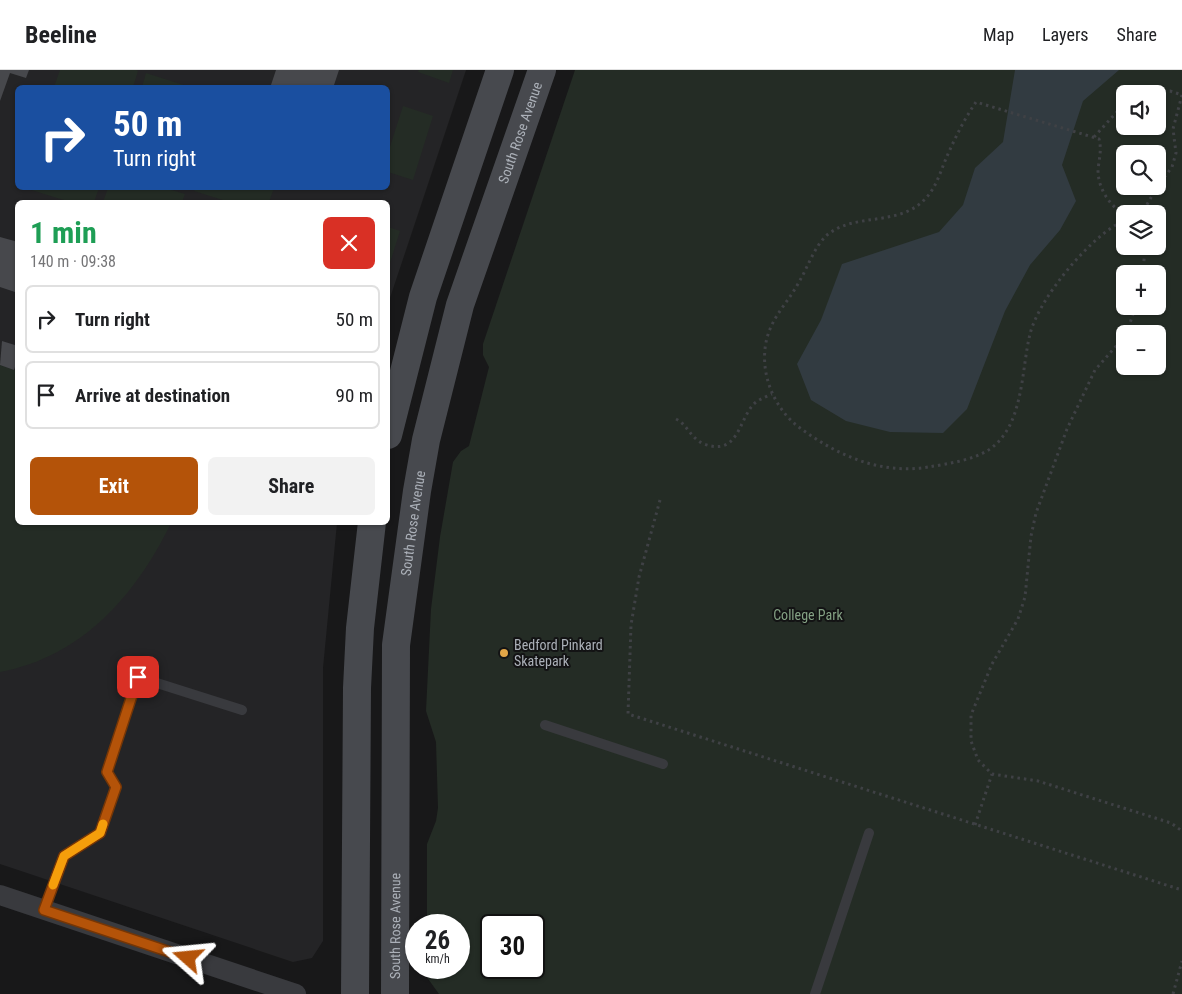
<!DOCTYPE html>
<html lang="en">
<head>
<meta charset="utf-8">
<style>
  :root { --surface:#fff; --page:#f2f2f2; --text:#202124; --muted:#757577; --line:#e0e0e0; --accent:#b45309 }
  body { margin:0; font-family:"Roboto Condensed",sans-serif; background:var(--page); color:var(--text); height:100vh; display:flex; flex-direction:column; font-size:19px; white-space:nowrap }
  * { box-sizing:border-box; margin:0 }
  p { font-size:16px; color:var(--muted) }
  .icon { flex:none; width:28px; height:28px; fill:none; stroke:currentColor; stroke-width:2; stroke-linecap:round; stroke-linejoin:round }
  .map { position:relative; flex:1; overflow:hidden }
  .panel { position:absolute; left:15px; top:130px; width:375px; height:325px; display:flex; flex-direction:column; background:var(--surface); border-radius:8px; box-shadow:0 1px 4px #0004 }
  .panel>* { flex:none }
  .guide { position:absolute; left:15px; top:15px; width:375px; height:105px; border-radius:8px; box-shadow:0 1px 4px #0004; background:#1a4fa0; color:#fff; overflow:hidden }
  .buttons { position:absolute; left:1116px; top:15px; display:grid; gap:10px }
  .buttons a { display:grid; place-items:center; width:50px; height:50px; border-radius:8px; background:var(--surface); box-shadow:0 1px 4px #0004; font-size:25px }
  .speed { position:absolute; left:405px; top:844px; display:flex; gap:10px; font-size:25px; font-weight:700; text-align:center }
  .speed>* { display:grid; place-content:center; width:65px; height:65px; border-radius:50%; background:var(--surface); box-shadow:0 1px 4px #0004; line-height:1 }
  .speed small { font-size:12px; font-weight:400 }
  .speed .limit { border:2px solid #111; border-radius:8px; background:#fff; color:#111 }
  .pin { position:absolute; display:grid; place-items:center; width:42px; height:42px; color:#fff; margin:-21px; border-radius:10px; box-shadow:0 2px 8px #0006 }
  .me { position:absolute; width:55px; margin:-28px; rotate:288deg; stroke-linejoin:round; filter:drop-shadow(0 0 4px #0008) }
  .turn { display:flex; align-items:center; gap:18px; height:105px; padding:0 15px; font-size:22px }
  .turn .icon { width:65px; height:65px; stroke-width:2.5 }
  .turn b { display:block; font-size:35px; line-height:42px }
  .round { display:grid; place-items:center; flex:none; width:52px; height:52px; border-radius:8px; background:var(--page) }
  .overview { display:flex; align-items:center; justify-content:space-between; height:85px; padding:0 15px }
  h1 { font-size:30px; font-weight:700; line-height:38px; color:#1e9e55 }
  .action { display:flex; gap:10px; margin-top:auto; padding:10px 15px }
  .action a { flex:1; height:58px; border-radius:8px; background:var(--accent); color:#fff; font-size:20px; font-weight:700; line-height:58px; text-align:center }
  .action a+a { background:var(--page); color:var(--text) }
  ul { padding:0; list-style:none }
  li { display:flex; align-items:center; gap:15px; height:68px; margin:0 10px 8px; padding:0 5px; border:2px solid var(--line); border-radius:8px }
  li div { flex:1 }
  li b { display:block; font-size:19px }
  li em { font-style:normal }
  header { display:flex; align-items:center; gap:30px; box-sizing:border-box; height:70px; padding:0 25px; background:var(--surface); border-bottom:1px solid var(--line) }
  header strong { font-size:24px }
  nav { display:flex; gap:28px; margin-inline-start:auto; font-size:18px }
  .map>svg:first-child { display:block }
</style>
</head>
<body>
<header>
<strong>Beeline</strong>
<nav><a>Map</a><a>Layers</a><a>Share</a></nav>
</header>
<div class="map">
<svg width="1182" height="924" viewBox="0 0 1182 924">
  <rect width="100%" height="100%" fill="#181819"/>
  <path fill="#242426" fill-rule="evenodd" d="M0,0H466L388,234V132H18V452L337,453L323,598V871L312,888L293,892L0,794ZM18,18H388V118H18Z"/>
  <g fill="#242c25" fill-rule="evenodd">
    <polygon points="60,0 136,0 138,1 133,17 54,17"/>
    <polygon points="419,0 453,0 449,13 418,2"/>
    <path d="M575,0H1182V924H439L426,906V898H459V855H427V774L436,751L438,738L436,672L426,641L431,539L440,467L453,392L461,381L469,376L489,297L483,285V274ZM1125,24H1158V56H1125ZM1125,84H1158V116H1125ZM1125,144H1158V176H1125ZM1125,204H1158V236H1125ZM1125,264H1158V296H1125ZM491,855H534V898H491Z"/>
    <polygon points="146,3 190,17 142,17"/>
    <polygon points="403,36 433,46 413,110 388,102 388,83"/>
    <polygon points="25,118 99,118 94,132 70,132"/>
    <polygon points="108,118 165,118 185,124 182,132 103,132"/>
    <polygon points="196,118 274,118 269,132 229,132 194,121"/>
    <polygon points="388,157 400,161 388,199"/>
    <path d="M0,295L17,301L18,452L171,453C136,525 82,587 0,602Z"/>
  </g>
  <polygon fill="#323b41" points="1015,0 1119,0 1083,31 1062,95 1076,131 1060,160 1030,195 1005,241 967,339 943,363 890,362 846,351 811,330 797,294 821,250 842,194 939,162 963,135 975,98 1003,72"/>
  <g fill="#47484c">
    <polygon points="0,0 29,0 26,8 10,3 0,31"/>
    <polygon points="276,0 339,0 333,18 270,18"/>
    <polygon points="0,167 18,172 18,223 0,217"/>
    <polygon points="2,271 18,276 18,288 14,300 0,295"/>
  </g>
  <g fill="none" stroke-linecap="round" stroke-linejoin="round">
    <g stroke="#3f4145" stroke-width="3" stroke-dasharray="2.5 4" stroke-linecap="butt">
      <polyline points="1144,24 1170,21 1182,25"/>
      <polyline points="1094,67 1125,33"/>
      <polyline points="1138,144 1145,138 1157,117 1172,97 1176,83 1173,59 1182,25"/>
      <path d="M1125,145C1110,136 1098,119 1098,100C1099,89 1102,80 1099,69L976,32C965,48 956,66 948,84C941,99 937,117 925,129C899,157 855,142 827,165C814,177 808,197 799,212C790,229 777,242 770,259C756,293 770,336 800,358C837,385 880,405 928,397C947,394 974,390 990,379C1024,355 1021,301 1030,264C1039,228 1091,165 1125,150"/>
      <polyline points="1143,204 1145,176"/>
      <polyline points="1126,264 1136,236"/>
      <polyline points="1125,266 1095,300 1067,359 1036,443 1031,466 1025,527 1018,549 992,594 971,645 971,671 978,690 992,704 1038,711 1171,753 1182,761"/>
      <path d="M676,349C688,355 690,368 704,374C737,386 738,354 752,336C757,330 765,327 772,324"/>
      <polyline points="660,430 639,507 631,555 628,644 1182,820"/>
      <polyline points="975,755 992,704"/>
      <polyline points="1173,924 1182,891"/>
    </g>
    <g stroke="#393a3e" stroke-width="10">
      <polyline points="545,655 663,694"/>
      <polyline points="44,840 64,786 100,763 116,717 107,702 138,607 242,640"/>
      <polyline points="815,924 869,763"/>
    </g>
    <polyline stroke="#393a3e" stroke-width="20" points="0,825 296,924"/>
    <g stroke="#47494e" stroke-width="28">
      <polyline points="388,365 423,227 500,0"/>
      <polyline points="355,924 357,618 360,558 372,452"/>
      <path id="s1" d="M395,924L396,575L417,421L426,370L460,235L542,0"/>
    </g>
  </g>
  <g fill="none" stroke-linecap="round" stroke-linejoin="round">
    <g stroke="#753606" stroke-width="12">
      <polyline id="route" points="138,607 107,702 116,717 100,763 64,786 44,840 188,888"/>
    </g>
    <use href="#route" stroke="#b45309" stroke-width="9"/>
    <polyline stroke="#f59e0b" stroke-width="9" points="53,815 64,786 100,763 103,754"/>
  </g>
  <circle fill="#e2a647" stroke="#131314" stroke-width="2" cx="504" cy="583" r="5"/>
  <g text-anchor="middle" dominant-baseline="central" stroke-width="4" stroke-linejoin="round" paint-order="stroke">
    <g font-size="14" fill="#abb0b8" stroke="#131314">
      <text stroke="none"><textPath href="#s1" startOffset="878">South Rose Avenue</textPath></text>
      <text stroke="none"><textPath href="#s1" startOffset="472">South Rose Avenue</textPath></text>
      <text stroke="none"><textPath href="#s1" startOffset="68">South Rose Avenue</textPath></text>
    </g>
    <g font-size="14" fill="#84a184" stroke="#131314">
      <text x="808" y="545">College Park</text>
    </g>
    <g font-size="14" fill="#abb0b8" stroke="#131314" text-anchor="start">
      <text x="514" y="575">Bedford Pinkard<tspan x="514" dy="16">Skatepark</tspan></text>
    </g>
  </g>
</svg>
<div class="buttons">
<a><svg class="icon" aria-label="sound" viewBox="0 0 24 24"><path d="M4 9h4l5-4v14l-5-4H4zM17 9q2 3 0 6"/></svg></a>
<a><svg class="icon" aria-label="search" viewBox="0 0 24 24"><circle cx="10" cy="10" r="6"/><path d="M15 15l6 6"/></svg></a>
<a><svg class="icon" aria-label="layers" viewBox="0 0 24 24"><path d="M12 4l9 5-9 5-9-5zM3 14l9 5 9-5"/></svg></a>
<a>+</a>
<a>−</a>
</div>
<div class="speed"><div>26<small>km/h</small></div><div class="limit">30</div></div>
<div class="pin" style="left:138px;top:607px;background:#d93025"><svg class="icon" aria-label="arrive" viewBox="0 0 24 24"><path d="M6 21V4h12l-3 4 3 4H6"/></svg></div>
<svg class="me" style="left:188px;top:888px" viewBox="-20 -20 40 40"><path d="M0-17L14 15 0 8-14 15z" fill="#b45309" stroke="#fff" stroke-width="4"/></svg>
<div class="guide">
<div class="turn"><svg class="icon" aria-label="right" viewBox="0 0 24 24"><path d="M7 20v-9h11M14 6l5 5-5 5"/></svg><div><b>50 m</b>Turn right</div></div>
</div>
<section class="panel">
<div class="overview"><div><h1>1 min</h1><p>140 m · 09:38</p></div><a class="round" style="background:#d93025;color:#fff"><svg class="icon" aria-label="close" viewBox="0 0 24 24"><path d="M6 6l12 12M18 6L6 18"/></svg></a></div>
<ul>
<li><svg class="icon" aria-label="right" viewBox="0 0 24 24"><path d="M7 20v-9h11M14 6l5 5-5 5"/></svg><div><b>Turn right</b></div><em>50 m</em></li>
<li><svg class="icon" aria-label="arrive" viewBox="0 0 24 24"><path d="M6 21V4h12l-3 4 3 4H6"/></svg><div><b>Arrive at destination</b></div><em>90 m</em></li>
</ul>
<div class="action"><a>Exit</a><a>Share</a></div>
</section>
</div>
</body>
</html>
